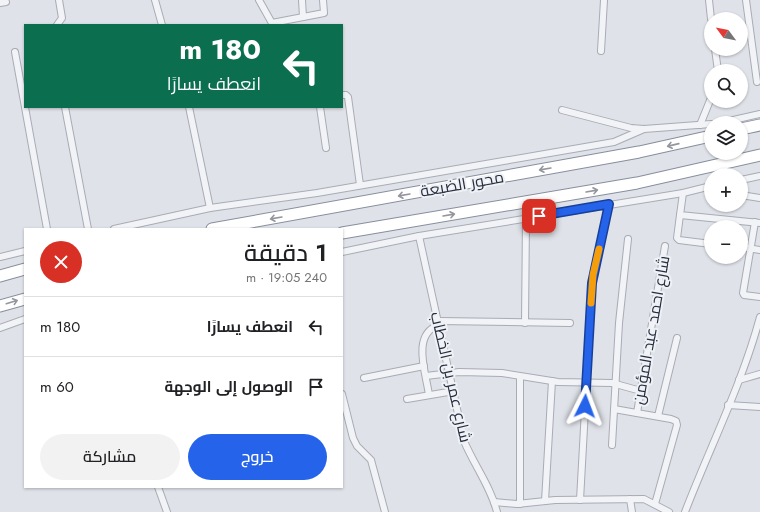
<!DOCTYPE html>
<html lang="ar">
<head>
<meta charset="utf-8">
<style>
  :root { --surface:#fff; --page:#f2f2f2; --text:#202124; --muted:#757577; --line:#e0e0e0; --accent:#2563eb }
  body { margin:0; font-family:Jost,Cairo,sans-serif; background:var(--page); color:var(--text); direction:rtl; height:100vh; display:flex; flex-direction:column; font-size:15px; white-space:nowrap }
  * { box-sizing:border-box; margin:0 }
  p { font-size:13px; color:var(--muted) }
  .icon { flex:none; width:22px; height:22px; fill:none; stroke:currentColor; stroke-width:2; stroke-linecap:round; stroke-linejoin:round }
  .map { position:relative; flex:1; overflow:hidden; direction:ltr }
  .drawer { position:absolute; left:24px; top:228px; width:319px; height:260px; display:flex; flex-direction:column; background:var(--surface); border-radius:0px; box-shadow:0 1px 3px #0004; direction:rtl }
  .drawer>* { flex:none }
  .guide { position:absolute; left:24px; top:24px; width:319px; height:84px; border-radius:0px; box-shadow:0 1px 3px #0004; direction:rtl; background:#0b6e4f; color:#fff; overflow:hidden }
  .needle { width:26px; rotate:302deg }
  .buttons { position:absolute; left:704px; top:12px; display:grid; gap:8px }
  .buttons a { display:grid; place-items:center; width:44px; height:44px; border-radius:50%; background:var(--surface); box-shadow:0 1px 3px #0004; font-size:20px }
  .pin { position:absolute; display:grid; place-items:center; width:34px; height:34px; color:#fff; margin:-17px; border-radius:8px; box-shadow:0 2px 6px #0006 }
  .me { position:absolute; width:44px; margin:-22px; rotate:3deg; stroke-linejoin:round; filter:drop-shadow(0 0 3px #0008) }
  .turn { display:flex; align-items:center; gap:14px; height:84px; padding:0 16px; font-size:18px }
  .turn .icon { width:52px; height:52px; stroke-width:2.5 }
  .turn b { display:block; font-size:28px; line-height:34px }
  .round { display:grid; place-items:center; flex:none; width:42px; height:42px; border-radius:21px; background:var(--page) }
  .overview { display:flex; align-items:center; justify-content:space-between; height:68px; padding:0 16px }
  h1 { font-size:24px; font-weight:600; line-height:30px }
  .button { display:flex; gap:8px; margin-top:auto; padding:8px 16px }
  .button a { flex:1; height:46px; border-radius:24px; background:var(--accent); color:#fff; font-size:16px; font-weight:600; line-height:46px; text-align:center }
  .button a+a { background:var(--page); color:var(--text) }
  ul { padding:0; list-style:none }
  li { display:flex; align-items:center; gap:12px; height:60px; padding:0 16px; border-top:1px solid var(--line) }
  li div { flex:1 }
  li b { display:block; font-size:15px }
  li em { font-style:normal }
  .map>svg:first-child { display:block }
</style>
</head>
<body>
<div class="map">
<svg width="760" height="512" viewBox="0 0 760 512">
  <rect width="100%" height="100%" fill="#dfe2e8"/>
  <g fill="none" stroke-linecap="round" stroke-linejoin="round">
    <g stroke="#a8acb5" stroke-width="8">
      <g id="street">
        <polyline points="155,0 162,25"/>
        <polyline points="259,0 273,25"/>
        <polyline points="302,0 303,17"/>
        <polyline points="709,0 711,19"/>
        <polyline points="746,0 757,82"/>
        <polyline points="0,3 6,2"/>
        <polyline points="272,23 324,13 323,0"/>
        <polyline points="57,25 62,18 59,0"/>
        <polyline points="715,49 718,71"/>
        <polyline points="601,51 604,0"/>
        <polyline points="15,52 47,229"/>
        <polyline points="342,95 346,95 348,97 360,185"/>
        <polyline points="65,107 88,229"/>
        <polyline points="189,107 210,208"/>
        <polyline points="320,107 326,148"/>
        <polyline points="562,110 631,128 644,129 711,124"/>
        <polyline points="720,123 760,114"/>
        <polyline points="700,125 711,98"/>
        <polyline points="741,180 760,176"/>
        <polyline points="683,193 680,215 760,223"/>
        <polyline points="741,195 760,198"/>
        <polyline points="680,215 677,238 679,240 711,244"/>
        <polyline points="755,222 743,293 744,295 760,297"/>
        <polyline points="114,229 210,208 317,193 614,142 644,129"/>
        <path d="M419,236L464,441C474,465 491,487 497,512"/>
        <polyline points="741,247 760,250"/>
        <polyline points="342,252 419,236 683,193 711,186"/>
        <polyline points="0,257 25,251"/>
        <polyline points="438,321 570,323"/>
        <polyline points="525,323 526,218"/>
        <polyline points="0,328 25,319"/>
        <polyline points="426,376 459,372 502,373 558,382 612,383 641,391"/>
        <polyline points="520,377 520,504"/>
        <polyline points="364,378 424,366"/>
        <polyline points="739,380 760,374"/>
        <polyline points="342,394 353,438 357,446 371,460 385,512"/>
        <path d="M429,395C426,373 411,334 439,325"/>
        <polyline points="407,399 454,391"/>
        <polyline points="728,405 760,407"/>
        <polyline points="614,409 671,419 676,421 677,425 655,504"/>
        <polyline points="637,413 665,246"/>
        <polyline points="658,416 677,338"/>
        <polyline points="612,445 619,323 628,239"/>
        <polyline points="158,487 167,512"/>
        <polyline points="630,499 632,512"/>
        <polyline points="580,500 592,283 609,204"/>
        <polyline points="545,501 552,381"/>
        <polyline points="494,502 517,504 555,500 644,499 669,512"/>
        <path d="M685,512C710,447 742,384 760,317"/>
      </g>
    </g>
    <g stroke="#878e9e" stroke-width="13">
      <g id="highway">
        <polyline points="741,129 760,125"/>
        <polyline points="212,229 639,152 711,136"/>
        <polyline points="342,233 637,183 760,155"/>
        <polyline points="0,276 25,269"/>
        <polyline points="0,306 25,299"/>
      </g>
    </g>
    <use href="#street" stroke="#f2f3f6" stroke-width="6"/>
    <use href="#highway" stroke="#fff" stroke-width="11"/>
  </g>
  <defs><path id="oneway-shaft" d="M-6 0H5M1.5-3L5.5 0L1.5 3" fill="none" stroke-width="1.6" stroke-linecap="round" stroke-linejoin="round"/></defs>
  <g stroke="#94969e">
    <use href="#oneway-shaft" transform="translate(673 145) rotate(167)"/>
    <use href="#oneway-shaft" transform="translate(545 169) rotate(170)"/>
    <use href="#oneway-shaft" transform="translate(592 191) rotate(-10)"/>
    <use href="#oneway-shaft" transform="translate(404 195) rotate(170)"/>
    <use href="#oneway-shaft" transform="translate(449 215) rotate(-10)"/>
    <use href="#oneway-shaft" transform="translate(276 218) rotate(170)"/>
    <use href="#oneway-shaft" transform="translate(12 302) rotate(-17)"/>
  </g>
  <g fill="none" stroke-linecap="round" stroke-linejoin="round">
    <g stroke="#184099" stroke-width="10">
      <polyline id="route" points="539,216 609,204 592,283 585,406"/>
    </g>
    <use href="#route" stroke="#2563eb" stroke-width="7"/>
    <polyline stroke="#f59e0b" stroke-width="7" points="591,303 593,275 599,249"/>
  </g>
  <g text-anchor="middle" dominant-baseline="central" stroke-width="4" stroke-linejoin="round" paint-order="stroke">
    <g font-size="16" fill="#282e3e" stroke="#eef1f5">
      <text transform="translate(462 184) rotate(-10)">محور الضبعة</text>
      <text transform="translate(651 330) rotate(-80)">شارع احمد عبد المؤمن</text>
      <text transform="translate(451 377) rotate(77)">شارع عمر بن الخطاب</text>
    </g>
  </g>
</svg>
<div class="buttons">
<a><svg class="needle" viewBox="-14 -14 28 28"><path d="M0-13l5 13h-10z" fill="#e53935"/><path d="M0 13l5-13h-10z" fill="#757577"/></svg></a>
<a><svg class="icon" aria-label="search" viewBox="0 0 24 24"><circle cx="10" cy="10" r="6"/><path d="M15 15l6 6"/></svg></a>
<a><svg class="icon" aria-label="layers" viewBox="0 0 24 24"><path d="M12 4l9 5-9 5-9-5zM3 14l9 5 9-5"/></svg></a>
<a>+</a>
<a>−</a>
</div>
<div class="pin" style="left:539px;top:216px;background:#d93025"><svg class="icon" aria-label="arrive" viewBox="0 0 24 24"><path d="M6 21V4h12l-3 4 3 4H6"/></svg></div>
<svg class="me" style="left:585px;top:406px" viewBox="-20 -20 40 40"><path d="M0-17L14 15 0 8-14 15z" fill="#2563eb" stroke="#fff" stroke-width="4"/></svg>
<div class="guide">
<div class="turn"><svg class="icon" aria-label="left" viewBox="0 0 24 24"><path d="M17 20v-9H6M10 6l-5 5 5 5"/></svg><div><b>180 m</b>انعطف يسارًا</div></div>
</div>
<section class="drawer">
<div class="overview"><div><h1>1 دقيقة</h1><p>240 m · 19:05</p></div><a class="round" style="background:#d93025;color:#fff"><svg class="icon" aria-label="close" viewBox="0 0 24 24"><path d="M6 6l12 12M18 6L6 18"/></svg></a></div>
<ul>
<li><svg class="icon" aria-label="left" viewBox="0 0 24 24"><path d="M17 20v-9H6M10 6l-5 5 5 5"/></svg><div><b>انعطف يسارًا</b></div><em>180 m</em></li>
<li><svg class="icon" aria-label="arrive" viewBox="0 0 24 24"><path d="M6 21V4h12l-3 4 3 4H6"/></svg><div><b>الوصول إلى الوجهة</b></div><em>60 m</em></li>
</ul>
<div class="button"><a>خروج</a><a>مشاركة</a></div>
</section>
</div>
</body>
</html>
